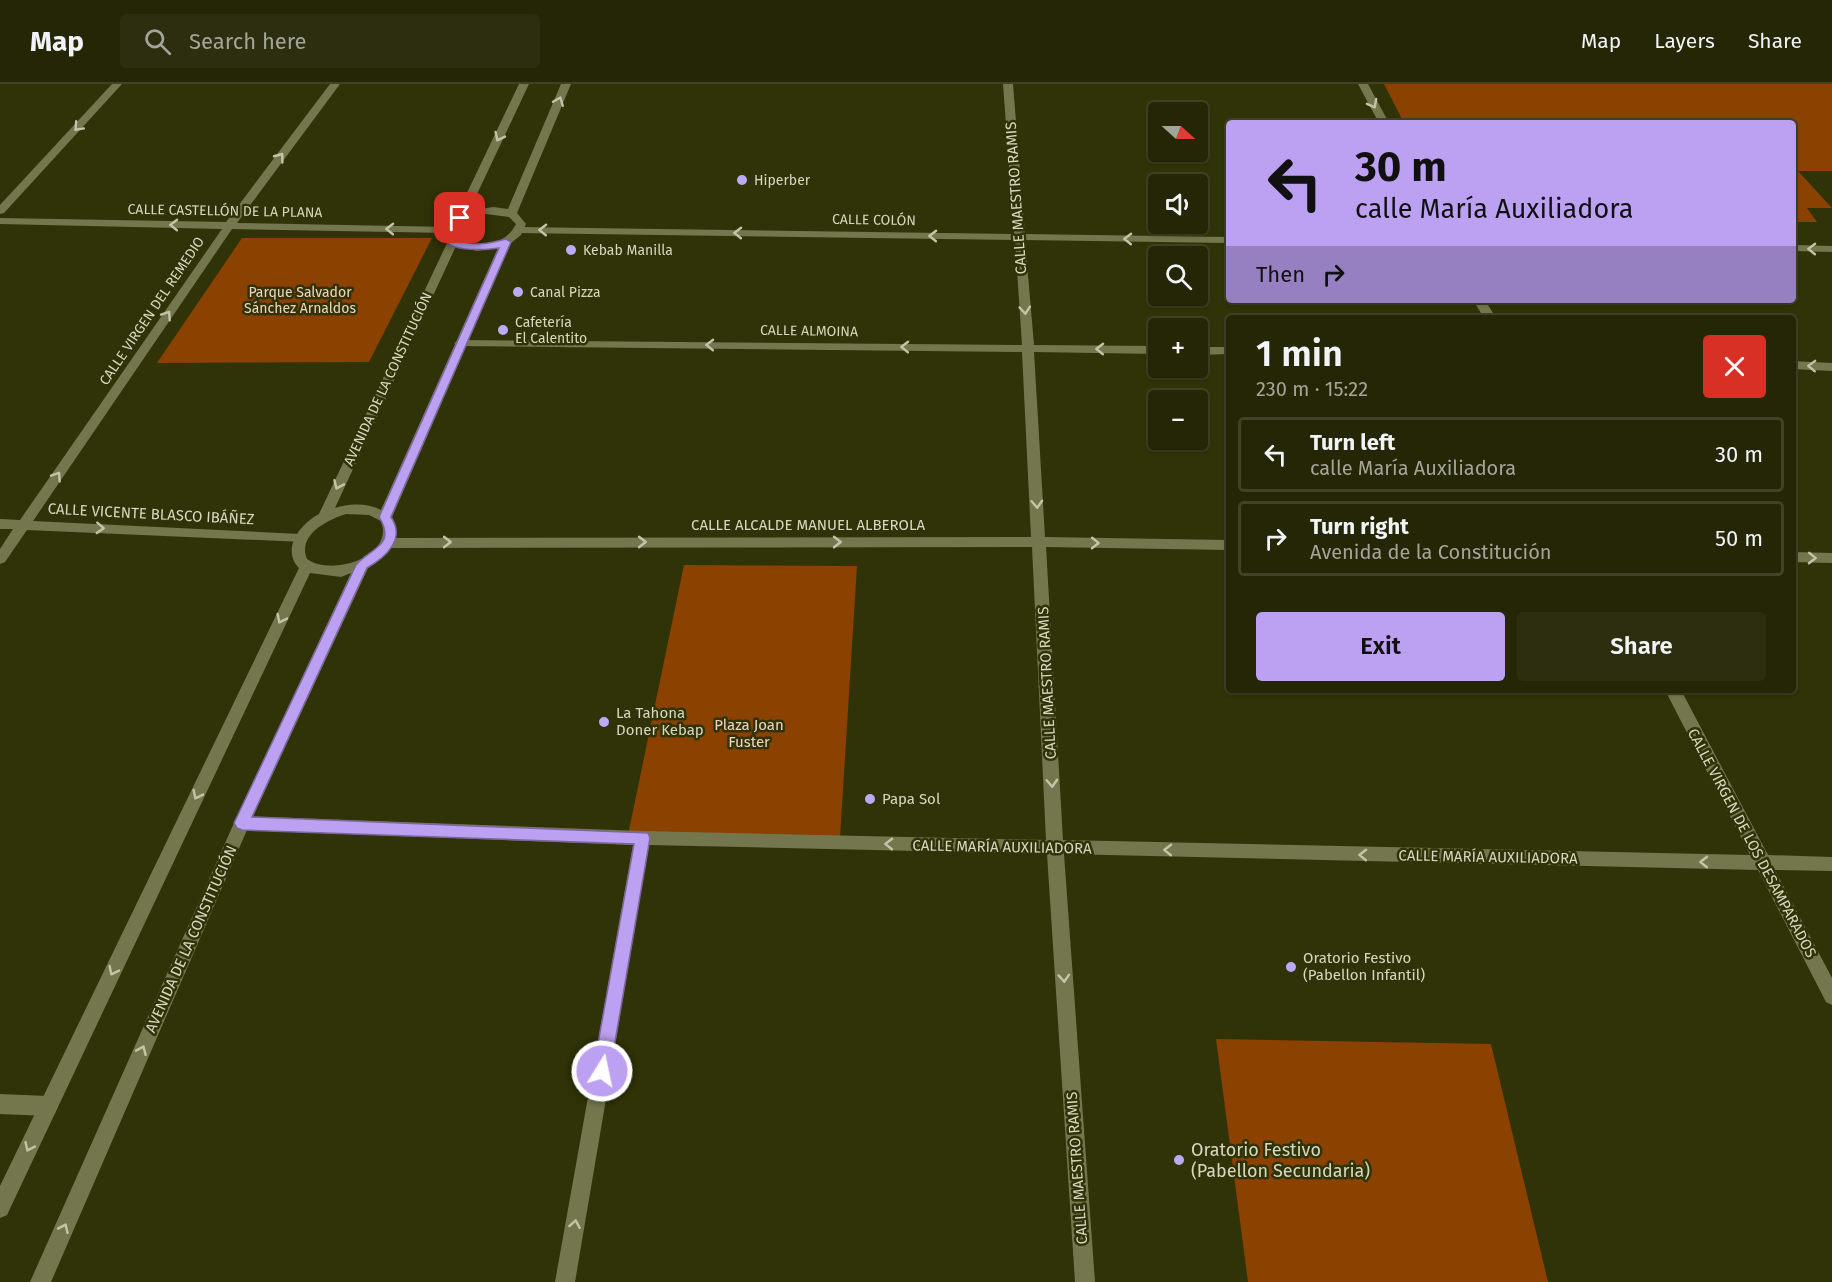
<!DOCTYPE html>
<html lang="en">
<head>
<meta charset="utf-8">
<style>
  :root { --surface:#242605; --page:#2c2e0f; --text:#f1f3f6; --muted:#a3a59a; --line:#414327; --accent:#bca0f2 }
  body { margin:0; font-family:"Fira Sans",sans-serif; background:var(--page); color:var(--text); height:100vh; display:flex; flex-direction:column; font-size:22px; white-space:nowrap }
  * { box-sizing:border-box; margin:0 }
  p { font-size:20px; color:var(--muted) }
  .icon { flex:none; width:33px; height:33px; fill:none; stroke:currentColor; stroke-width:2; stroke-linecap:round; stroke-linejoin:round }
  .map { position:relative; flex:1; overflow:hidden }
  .details { position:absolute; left:1226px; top:231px; width:570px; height:378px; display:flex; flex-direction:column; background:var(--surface); border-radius:6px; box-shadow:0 2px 4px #0004,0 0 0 2px var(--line) }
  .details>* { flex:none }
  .banner { position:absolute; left:1226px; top:36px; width:570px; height:183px; border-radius:6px; box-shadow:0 2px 4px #0004,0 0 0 2px var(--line); background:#bca0f2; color:#111; overflow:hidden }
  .needle { width:39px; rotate:111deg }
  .buttons { position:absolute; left:1148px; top:18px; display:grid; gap:12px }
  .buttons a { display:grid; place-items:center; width:60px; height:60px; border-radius:6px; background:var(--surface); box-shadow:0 2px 4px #0004,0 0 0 2px var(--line); font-size:30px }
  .pin { position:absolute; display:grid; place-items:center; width:51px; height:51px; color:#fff; margin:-26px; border-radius:12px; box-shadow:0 3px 9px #0006 }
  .me { position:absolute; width:66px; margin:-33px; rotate:10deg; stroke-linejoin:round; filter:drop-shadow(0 0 4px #0008) }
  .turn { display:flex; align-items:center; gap:21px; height:126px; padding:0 30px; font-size:27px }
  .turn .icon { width:78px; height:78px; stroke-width:2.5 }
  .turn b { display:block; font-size:42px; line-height:51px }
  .then { display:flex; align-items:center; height:57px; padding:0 30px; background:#0003; gap:12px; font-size:22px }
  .round { display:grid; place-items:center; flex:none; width:63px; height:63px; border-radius:6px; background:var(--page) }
  .overview { display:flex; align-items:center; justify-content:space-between; height:102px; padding:0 30px }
  h1 { font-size:36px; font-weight:600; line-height:45px }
  .cta { display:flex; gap:12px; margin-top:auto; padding:12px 30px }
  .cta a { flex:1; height:69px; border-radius:6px; background:var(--accent); color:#111; font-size:24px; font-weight:600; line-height:69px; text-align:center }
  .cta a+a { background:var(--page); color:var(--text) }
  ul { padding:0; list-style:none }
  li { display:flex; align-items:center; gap:18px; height:75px; margin:0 12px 9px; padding:0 18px; border:3px solid var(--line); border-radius:6px }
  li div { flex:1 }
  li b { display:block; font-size:22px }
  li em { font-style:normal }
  header { display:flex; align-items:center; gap:36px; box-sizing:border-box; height:84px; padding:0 30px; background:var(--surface); border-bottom:2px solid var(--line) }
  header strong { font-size:28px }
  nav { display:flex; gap:33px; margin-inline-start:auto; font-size:21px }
  .search { width:420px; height:54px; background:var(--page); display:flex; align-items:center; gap:15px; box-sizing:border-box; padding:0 21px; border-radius:6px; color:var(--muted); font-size:22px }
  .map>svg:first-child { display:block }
</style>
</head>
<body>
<header>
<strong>Map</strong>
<div class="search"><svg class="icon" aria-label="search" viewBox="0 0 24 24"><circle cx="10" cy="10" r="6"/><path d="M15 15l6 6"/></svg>Search here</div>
<nav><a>Map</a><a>Layers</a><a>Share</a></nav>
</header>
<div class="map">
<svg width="1832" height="1198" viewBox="0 0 1832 1198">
  <rect width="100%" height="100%" fill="#303307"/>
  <g fill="#8b4100">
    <polygon points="1384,0 1832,0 1832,87 1798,87 1832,124 1807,124 1817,138 1793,138 1792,39 1404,39"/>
    <polygon points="242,154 432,154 369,278 157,279"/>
    <polygon points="684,481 857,482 840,754 628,751"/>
    <polygon points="1216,955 1491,960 1548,1198 1248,1198"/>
  </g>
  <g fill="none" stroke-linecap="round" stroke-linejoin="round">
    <g fill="#74774d" fill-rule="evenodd">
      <polygon points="112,0 122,0 4,129 0,130 0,121"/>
      <polygon points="330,0 340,0 237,139 449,143 454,146 449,149 232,145 33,437 300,450 307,455 305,458 27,446 5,478 0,480 0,465 13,445 0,445 0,435 20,436 222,145 0,140 0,134 226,138"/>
      <polygon points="1003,0 1013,0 1025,150 1228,153 1228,159 1025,156 1034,261 1158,262 1158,270 1034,268 1045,453 1228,456 1228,466 1046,463 1063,756 1750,771 1665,606 1681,606 1768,771 1832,773 1832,787 1775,786 1832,894 1832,921 1826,918 1758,786 1064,770 1095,1198 1075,1198 1047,770 649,761 575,1198 555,1198 633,761 242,746 236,744 234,739 236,734 242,732 642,747 1046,756 1032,463 388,464 381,459 388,454 1031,453 1022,268 460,262 454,259 460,256 1022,261 1015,156 519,149 514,146 519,143 1014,150"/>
      <polygon points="1358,0 1368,0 1389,39 1379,39"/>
      <polygon points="1792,161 1832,162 1832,168 1792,167"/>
      <polygon points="1473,216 1485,216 1496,234 1484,234"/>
      <polygon points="1197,263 1228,263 1228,270 1197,271"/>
      <polygon points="1792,277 1832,279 1832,287 1792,285"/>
      <polygon points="1792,468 1832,469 1832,479 1792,478"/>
      <polygon points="0,1010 48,1012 55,1015 58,1022 55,1029 48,1032 0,1030"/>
    </g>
    <path fill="#74774d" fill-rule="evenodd" d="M519,0H529L469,127L493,123L508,125L561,0H571L517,129L526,140L521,151L511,159L392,433C404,457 387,471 368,484L250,739L51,1198H30L234,739L351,489L341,493L310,489L7,1131L0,1134V1102L299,484C281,465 300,440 319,430L448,157L444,152L448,139L456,132ZM486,130L509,133L516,140C505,163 473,168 454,151C457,135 472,132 486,130ZM456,162L477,167L498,164L381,426C368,419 349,419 335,424ZM346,430L369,431L381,437C395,473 331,493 307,475C297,451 327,436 346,430Z"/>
  </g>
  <defs><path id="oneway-chevron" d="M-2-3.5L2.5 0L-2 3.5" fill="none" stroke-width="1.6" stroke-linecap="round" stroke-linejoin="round" transform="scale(1.5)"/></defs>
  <g stroke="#c2c5aa">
    <use href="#oneway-chevron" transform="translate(559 17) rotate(-68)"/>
    <use href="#oneway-chevron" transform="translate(1373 20) rotate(62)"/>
    <use href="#oneway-chevron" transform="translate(78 43) rotate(133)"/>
    <use href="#oneway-chevron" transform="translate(499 53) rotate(116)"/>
    <use href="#oneway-chevron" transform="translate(280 73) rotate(-53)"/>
    <use href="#oneway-chevron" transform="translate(174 141) rotate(-179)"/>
    <use href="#oneway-chevron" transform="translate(390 145) rotate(-179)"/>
    <use href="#oneway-chevron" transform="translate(543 146) rotate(-179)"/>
    <use href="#oneway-chevron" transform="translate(738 149) rotate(-179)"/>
    <use href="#oneway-chevron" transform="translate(933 152) rotate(-179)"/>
    <use href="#oneway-chevron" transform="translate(1128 155) rotate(-179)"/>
    <use href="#oneway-chevron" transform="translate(1812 165) rotate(-179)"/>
    <use href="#oneway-chevron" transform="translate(1025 226) rotate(85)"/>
    <use href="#oneway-chevron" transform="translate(167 231) rotate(-56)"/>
    <use href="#oneway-chevron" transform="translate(710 261) rotate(-179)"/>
    <use href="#oneway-chevron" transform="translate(905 263) rotate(-179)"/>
    <use href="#oneway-chevron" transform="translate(1100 265) rotate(-179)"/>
    <use href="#oneway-chevron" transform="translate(1812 282) rotate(-178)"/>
    <use href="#oneway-chevron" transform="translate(57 392) rotate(-56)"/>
    <use href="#oneway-chevron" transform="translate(338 401) rotate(114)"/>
    <use href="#oneway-chevron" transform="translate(1037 420) rotate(87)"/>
    <use href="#oneway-chevron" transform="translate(100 444) rotate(3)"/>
    <use href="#oneway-chevron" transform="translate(447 458)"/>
    <use href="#oneway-chevron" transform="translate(642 458)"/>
    <use href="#oneway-chevron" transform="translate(837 458)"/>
    <use href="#oneway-chevron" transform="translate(1095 459) rotate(1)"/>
    <use href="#oneway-chevron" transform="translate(1812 474) rotate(1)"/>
    <use href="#oneway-chevron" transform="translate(281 535) rotate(116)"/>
    <use href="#oneway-chevron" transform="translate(1052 699) rotate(87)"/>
    <use href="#oneway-chevron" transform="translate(197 711) rotate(116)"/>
    <use href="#oneway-chevron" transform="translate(889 760) rotate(-179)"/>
    <use href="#oneway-chevron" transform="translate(1168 766) rotate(-179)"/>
    <use href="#oneway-chevron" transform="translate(1363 771) rotate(-179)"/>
    <use href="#oneway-chevron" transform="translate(1704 778) rotate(-179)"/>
    <use href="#oneway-chevron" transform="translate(113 887) rotate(116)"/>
    <use href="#oneway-chevron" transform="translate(1064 894) rotate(86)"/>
    <use href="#oneway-chevron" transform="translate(142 966) rotate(-66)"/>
    <use href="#oneway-chevron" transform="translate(29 1063) rotate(115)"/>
    <use href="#oneway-chevron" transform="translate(575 1140) rotate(-80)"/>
    <use href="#oneway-chevron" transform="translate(64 1144) rotate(-66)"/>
  </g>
  <path fill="#bca0f2" stroke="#7a689d" stroke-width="1.5" d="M457,132L465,134L454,147L456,156C475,162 488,160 506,155L511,158L391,433C406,455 386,473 367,484L252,733L648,749L650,754L610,987L608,993L602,996L595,993L593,987L634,760L242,746L237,744L234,739L356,481C370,464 397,462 379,433L499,164C488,166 437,170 444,147C446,142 453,136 457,132Z"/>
  <g fill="#b9abf7" stroke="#303307" stroke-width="2">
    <circle cx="742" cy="96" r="6"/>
    <circle cx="571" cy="166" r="6"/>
    <circle cx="518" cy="208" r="6"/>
    <circle cx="503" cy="246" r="6"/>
    <circle cx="604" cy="638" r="6"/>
    <circle cx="870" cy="715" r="6"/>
    <circle cx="1291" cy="883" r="6"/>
    <circle cx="1179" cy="1076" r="6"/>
  </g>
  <g text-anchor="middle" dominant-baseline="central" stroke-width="5" stroke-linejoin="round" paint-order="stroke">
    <g font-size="14" fill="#d5d8c1" stroke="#303307" text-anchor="start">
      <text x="754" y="96">Hiperber</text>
      <text x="583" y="166">Kebab Manilla</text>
      <text x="530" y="208">Canal Pizza</text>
      <text x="515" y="238">Cafetería<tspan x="515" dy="16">El Calentito</tspan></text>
    </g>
    <g font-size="14" fill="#d5d8c1" stroke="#303307">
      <text transform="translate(225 127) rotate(1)">CALLE CASTELLÓN DE LA PLANA</text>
      <text transform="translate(874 136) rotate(1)">CALLE COLÓN</text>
      <text transform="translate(152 227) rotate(-56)">CALLE VIRGEN DEL REMEDIO</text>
      <text transform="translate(809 247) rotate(1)">CALLE ALMOINA</text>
      <text transform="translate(388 295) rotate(-65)">AVENIDA DE LA CONSTITUCIÓN</text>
    </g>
    <g font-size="14" fill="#efd3c3" stroke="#303307">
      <text x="300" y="208">Parque Salvador<tspan x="300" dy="16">Sánchez Arnaldos</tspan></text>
    </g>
    <g font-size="15" fill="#d5d8c1" stroke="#303307">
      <text transform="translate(1016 114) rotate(-94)">CALLE MAESTRO RAMIS</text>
      <text transform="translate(151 430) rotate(3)">CALLE VICENTE BLASCO IBÁÑEZ</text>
      <text x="808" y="441">CALLE ALCALDE MANUEL ALBEROLA</text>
      <text transform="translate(1047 599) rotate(-93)">CALLE MAESTRO RAMIS</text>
      <text transform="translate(1752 759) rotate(62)">CALLE VIRGEN DE LOS DESAMPARADOS</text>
      <text transform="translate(1002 763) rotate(1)">CALLE MARÍA AUXILIADORA</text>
      <text transform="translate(1488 773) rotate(1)">CALLE MARÍA AUXILIADORA</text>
      <text transform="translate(191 855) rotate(-66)">AVENIDA DE LA CONSTITUCIÓN</text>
      <text transform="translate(1077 1084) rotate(-94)">CALLE MAESTRO RAMIS</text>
    </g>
    <g font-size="15" fill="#d5d8c1" stroke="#303307" text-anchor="start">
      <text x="616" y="629">La Tahona<tspan x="616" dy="17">Doner Kebap</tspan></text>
      <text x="882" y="715">Papa Sol</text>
      <text x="1303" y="874">Oratorio Festivo<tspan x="1303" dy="17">(Pabellon Infantil)</tspan></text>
    </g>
    <g font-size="15" fill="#efd3c3" stroke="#303307">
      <text x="749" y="641">Plaza Joan<tspan x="749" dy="17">Fuster</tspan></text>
    </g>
    <g font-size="18" fill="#d5d8c1" stroke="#303307" text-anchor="start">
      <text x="1191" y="1066">Oratorio Festivo<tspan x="1191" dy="21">(Pabellon Secundaria)</tspan></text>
    </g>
  </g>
</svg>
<div class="buttons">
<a><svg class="needle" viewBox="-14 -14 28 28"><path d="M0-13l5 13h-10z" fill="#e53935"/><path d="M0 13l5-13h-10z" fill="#a3a59a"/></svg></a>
<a><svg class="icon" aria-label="sound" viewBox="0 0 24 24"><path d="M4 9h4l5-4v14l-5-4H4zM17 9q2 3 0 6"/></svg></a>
<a><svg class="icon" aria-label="search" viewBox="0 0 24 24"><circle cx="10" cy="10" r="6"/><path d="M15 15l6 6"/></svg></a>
<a>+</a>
<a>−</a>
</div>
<div class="pin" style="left:460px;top:134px;background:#d93025"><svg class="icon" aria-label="arrive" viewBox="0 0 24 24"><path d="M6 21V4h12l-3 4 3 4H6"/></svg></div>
<svg class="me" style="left:602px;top:987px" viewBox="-20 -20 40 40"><circle r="17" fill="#bca0f2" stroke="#fff" stroke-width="3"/><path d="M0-11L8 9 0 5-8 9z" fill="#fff"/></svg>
<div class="banner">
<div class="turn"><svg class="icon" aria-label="left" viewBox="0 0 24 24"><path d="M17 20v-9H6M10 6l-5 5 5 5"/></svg><div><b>30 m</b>calle María Auxiliadora</div></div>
<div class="then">Then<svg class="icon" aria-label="right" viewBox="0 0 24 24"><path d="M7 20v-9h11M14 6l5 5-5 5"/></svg></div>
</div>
<section class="details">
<div class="overview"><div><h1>1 min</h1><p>230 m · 15:22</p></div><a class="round" style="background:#d93025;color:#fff"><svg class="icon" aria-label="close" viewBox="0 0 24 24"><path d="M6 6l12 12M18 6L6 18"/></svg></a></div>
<ul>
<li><svg class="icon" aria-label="left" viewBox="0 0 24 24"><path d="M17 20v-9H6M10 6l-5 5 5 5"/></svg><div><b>Turn left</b><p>calle María Auxiliadora</p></div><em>30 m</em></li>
<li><svg class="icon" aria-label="right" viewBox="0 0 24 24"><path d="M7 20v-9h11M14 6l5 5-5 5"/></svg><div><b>Turn right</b><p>Avenida de la Constitución</p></div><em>50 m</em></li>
</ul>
<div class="cta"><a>Exit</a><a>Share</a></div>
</section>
</div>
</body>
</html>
